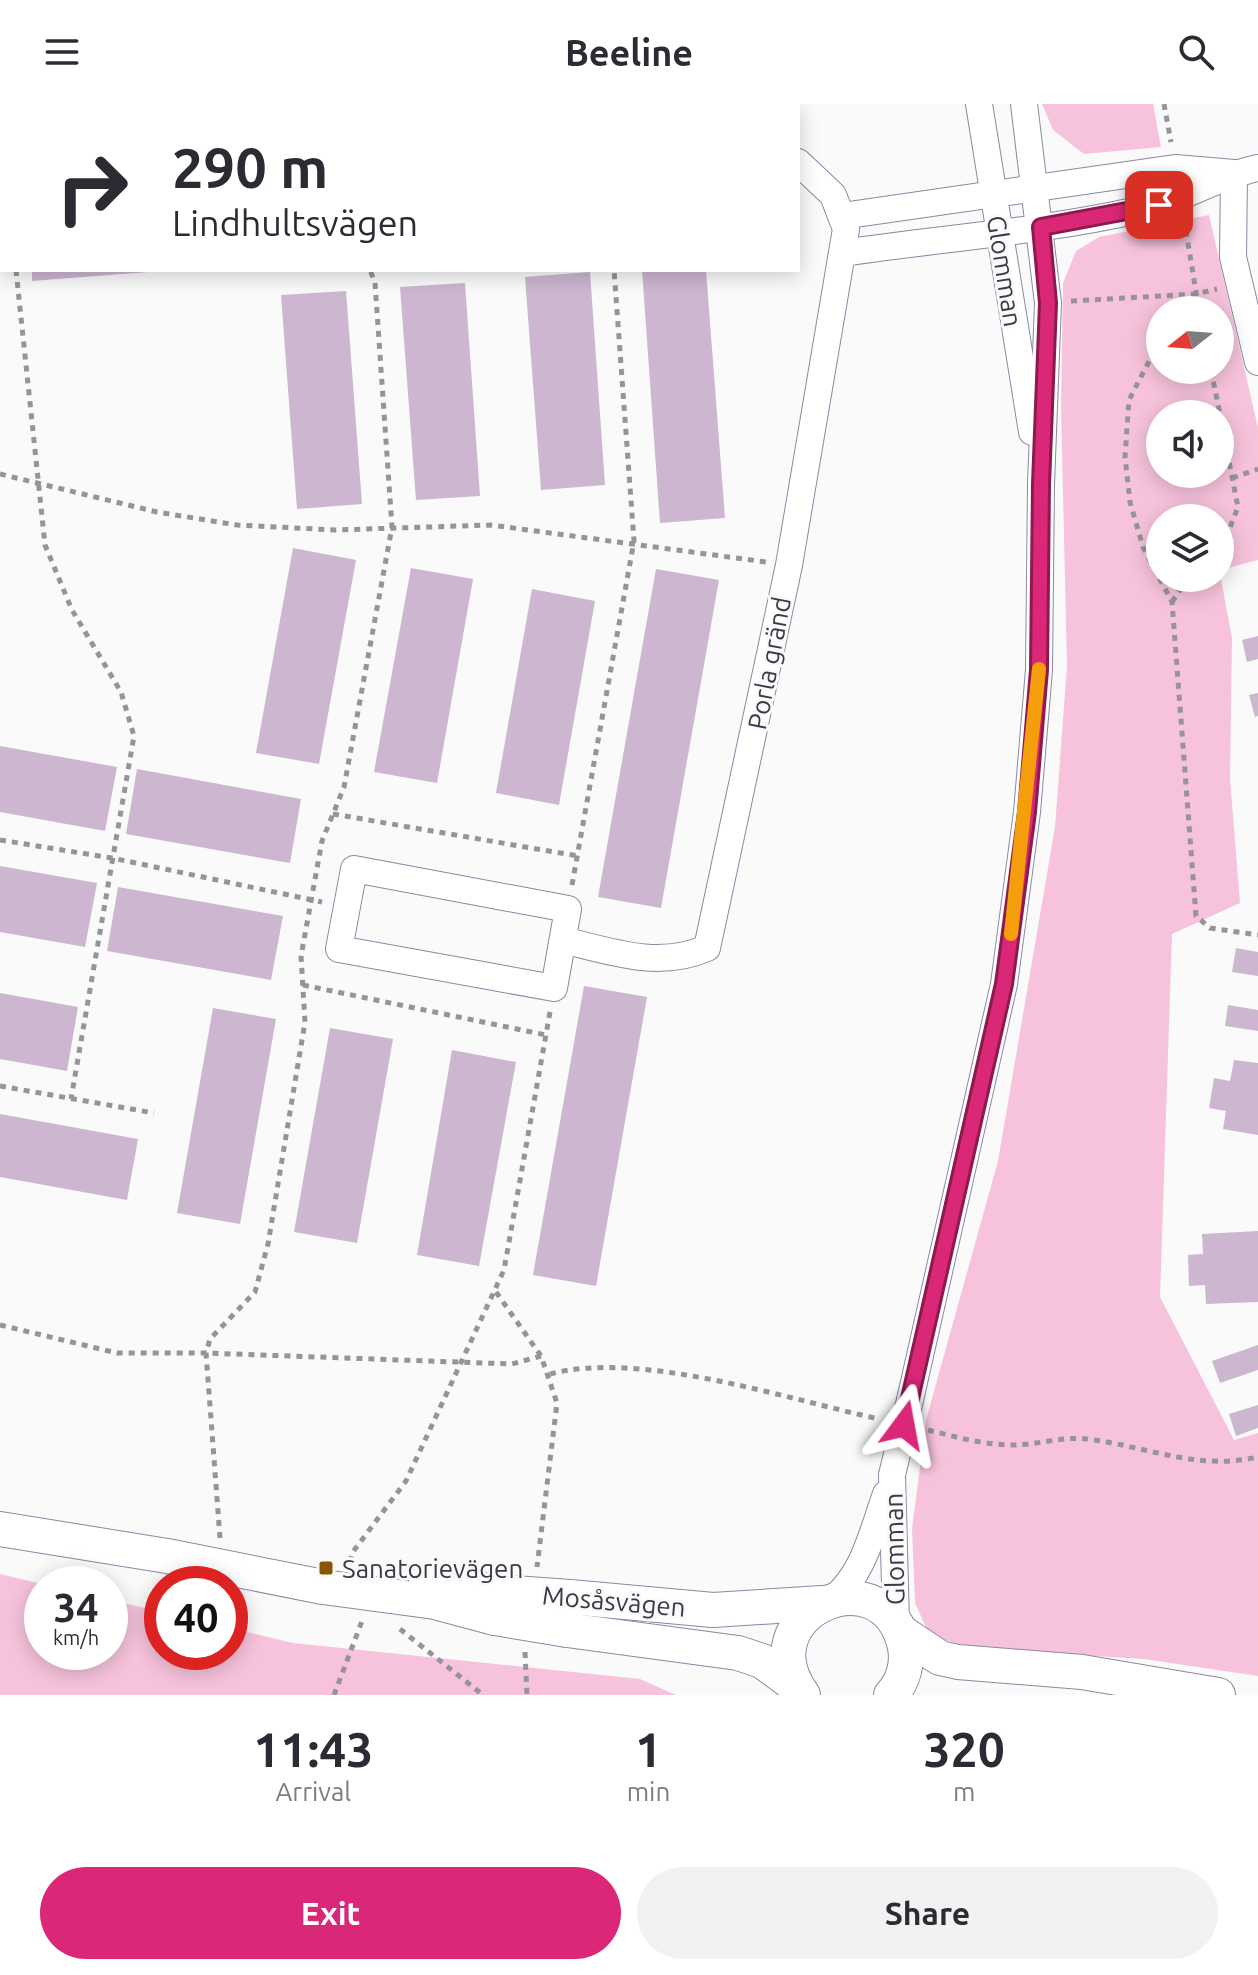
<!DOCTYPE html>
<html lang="en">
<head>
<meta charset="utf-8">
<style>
  :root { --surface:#fff; --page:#f2f2f3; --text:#2b2b33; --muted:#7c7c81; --accent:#db2777 }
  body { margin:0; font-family:Ubuntu,sans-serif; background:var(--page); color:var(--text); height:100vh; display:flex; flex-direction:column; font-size:30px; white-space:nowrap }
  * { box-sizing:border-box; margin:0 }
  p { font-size:26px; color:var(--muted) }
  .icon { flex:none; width:44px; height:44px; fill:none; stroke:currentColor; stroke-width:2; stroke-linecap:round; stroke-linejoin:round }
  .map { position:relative; height:1591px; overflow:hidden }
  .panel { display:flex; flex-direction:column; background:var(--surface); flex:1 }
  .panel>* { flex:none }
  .top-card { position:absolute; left:0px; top:0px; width:800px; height:168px; box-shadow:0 4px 20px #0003; background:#fff; color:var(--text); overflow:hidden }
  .needle { width:52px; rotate:253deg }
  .fabs { position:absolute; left:1146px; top:192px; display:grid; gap:16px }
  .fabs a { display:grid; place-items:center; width:88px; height:88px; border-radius:50%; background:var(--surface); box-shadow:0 4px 20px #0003; font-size:40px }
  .speed { position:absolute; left:24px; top:1462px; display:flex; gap:16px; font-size:40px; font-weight:700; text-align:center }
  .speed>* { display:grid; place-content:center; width:104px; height:104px; border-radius:50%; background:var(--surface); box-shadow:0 4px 20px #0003; line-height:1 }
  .speed small { font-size:20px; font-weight:400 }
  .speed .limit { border:12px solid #d22; background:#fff; color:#111 }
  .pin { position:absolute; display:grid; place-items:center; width:68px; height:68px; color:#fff; margin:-34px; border-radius:16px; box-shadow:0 4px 12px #0006 }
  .me { position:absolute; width:88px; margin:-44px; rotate:13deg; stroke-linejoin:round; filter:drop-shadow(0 0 6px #0008) }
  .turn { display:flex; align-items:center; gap:28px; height:168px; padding:0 40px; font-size:36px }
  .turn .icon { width:104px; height:104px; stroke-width:2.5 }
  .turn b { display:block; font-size:56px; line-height:68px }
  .eta { display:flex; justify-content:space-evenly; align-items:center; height:136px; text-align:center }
  .eta b { font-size:48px; font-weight:700; line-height:56px }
  .button { display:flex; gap:16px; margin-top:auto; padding:16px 40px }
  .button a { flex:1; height:92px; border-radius:48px; background:var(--accent); color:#fff; font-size:32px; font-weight:700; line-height:92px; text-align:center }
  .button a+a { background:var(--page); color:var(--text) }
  header { display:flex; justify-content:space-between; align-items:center; height:104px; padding:0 40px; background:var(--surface); font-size:36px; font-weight:700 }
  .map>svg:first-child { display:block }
</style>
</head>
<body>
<header><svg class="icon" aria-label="menu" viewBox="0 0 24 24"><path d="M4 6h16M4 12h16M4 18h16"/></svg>Beeline<svg class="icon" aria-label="search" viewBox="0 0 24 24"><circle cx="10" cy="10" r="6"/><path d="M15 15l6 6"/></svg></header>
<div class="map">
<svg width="1258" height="1591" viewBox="0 0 1258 1591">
  <rect width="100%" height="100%" fill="#fafafa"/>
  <g fill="#f7c3dc" fill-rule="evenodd">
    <polygon points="1042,0 1153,0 1161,43 1084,50 1053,26"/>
    <path d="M1209,111L1258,324V456L1220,466V414H1160V474H1220V470L1232,534L1230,675L1240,799L1172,830L1160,1193L1234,1336L1258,1329V1572L1144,1555L979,1545L930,1532L915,1499L912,1425L926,1316L998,1057L1055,723L1067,562L1061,302L1063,179L1076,147L1099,133ZM1160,206H1220V266H1160ZM1160,310H1220V370H1160Z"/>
    <polygon points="0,1470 42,1480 42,1548 110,1548 110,1496 162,1508 162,1548 230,1548 230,1524 293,1539 640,1575 676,1591 0,1591"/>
  </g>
  <g fill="#ccb6d0">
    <polygon points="32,166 148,166 148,168 32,177"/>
    <polygon points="642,166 706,166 725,414 660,419"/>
    <polygon points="590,168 605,381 541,386 525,173"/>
    <polygon points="465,179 480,392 416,396 400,183"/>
    <polygon points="346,187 362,400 297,405 281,191"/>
    <polygon points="293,444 356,456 319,660 256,649"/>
    <polygon points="411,464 473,475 437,679 374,668"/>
    <polygon points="656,465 719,476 661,804 598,793"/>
    <polygon points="532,485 595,497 559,701 496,689"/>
    <polygon points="1258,532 1258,555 1247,558 1242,536"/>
    <polygon points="1258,589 1258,612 1255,613 1249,591"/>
    <polygon points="0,642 117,663 105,727 0,708"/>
    <polygon points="137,665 301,695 290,759 126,730"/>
    <polygon points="0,762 97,779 85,843 0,828"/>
    <polygon points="118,783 283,812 271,876 107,847"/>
    <polygon points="1236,844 1258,848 1258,872 1232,868"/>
    <polygon points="584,882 647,893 596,1182 533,1171"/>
    <polygon points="0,889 78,903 67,967 0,955"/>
    <polygon points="1228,901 1258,906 1258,927 1225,922"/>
    <polygon points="213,904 276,915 240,1120 177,1109"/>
    <polygon points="330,924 393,935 357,1139 294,1128"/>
    <polygon points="452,946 516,958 479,1162 417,1151"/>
    <polygon points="1234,956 1258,959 1258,1031 1223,1025 1226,1007 1209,1004 1214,974 1230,977"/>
    <polygon points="0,1010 138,1035 127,1096 0,1073"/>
    <polygon points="1258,1127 1258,1198 1206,1200 1205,1181 1189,1182 1188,1151 1203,1150 1202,1130"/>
    <polygon points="1258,1241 1258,1266 1220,1279 1212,1257"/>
    <polygon points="1258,1301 1258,1324 1236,1332 1229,1310"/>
  </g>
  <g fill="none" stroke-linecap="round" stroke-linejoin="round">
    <g stroke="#8d87a4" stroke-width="28">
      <g id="minor">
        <polyline points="979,0 1032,328"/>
        <polyline points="1234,69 1233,153 1258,258"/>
        <polyline points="842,112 1175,64 1234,69"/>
        <path d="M843,149C941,134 1041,128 1138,106C1180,97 1216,73 1258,64"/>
        <polygon points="354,765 568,805 554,884 339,845"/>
        <path d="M563,836C612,848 659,865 707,844L789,461L846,125L833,91L798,58"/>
        <polyline points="910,1296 1004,880 1027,708 1039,566 1041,380 1048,199 1024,0"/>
        <polyline points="892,1371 896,1519"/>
        <path d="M833,1495C865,1468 872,1428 886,1390"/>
      </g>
    </g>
    <g stroke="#8d87a4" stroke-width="36">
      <g id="major">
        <polyline points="0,1425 167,1452 323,1483 435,1498 495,1514"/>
        <polyline points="426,1478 499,1488"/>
        <polyline points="570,1493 713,1506 822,1499"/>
        <polyline points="567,1526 738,1549 762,1557 796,1582"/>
        <polyline points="901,1528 940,1554 958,1558 1082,1568 1218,1591"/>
        <path d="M803,1591C744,1511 880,1448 904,1539C909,1557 904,1577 891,1591"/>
      </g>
    </g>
    <g stroke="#95949b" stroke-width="5" stroke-dasharray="6 6" stroke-linecap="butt">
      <polyline points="602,0 602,2"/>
      <polyline points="1164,0 1171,38"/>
      <polyline points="350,2 350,0"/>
      <polyline points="0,74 2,78"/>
      <polyline points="1184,115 1199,206"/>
      <polyline points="16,166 45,441 72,506 121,588 134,632 71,995"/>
      <polyline points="1071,197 1196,190 1217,185"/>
      <polyline points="1184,206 1195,191"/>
      <polyline points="1160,236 1129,296 1125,353 1130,398 1143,443 1172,498 1196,812 1210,824 1258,831"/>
      <polyline points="1211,266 1220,310"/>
      <polyline points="1220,312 1238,403 1229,426 1220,437"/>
      <polyline points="0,370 157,408 237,421 335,426 491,421 766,458"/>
      <polyline points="1232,374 1258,365"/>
      <polyline points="1172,498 1188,474"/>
      <polyline points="333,710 578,752"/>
      <polyline points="0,736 112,754 322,798"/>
      <polyline points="572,781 634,437 614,166"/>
      <polyline points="303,881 546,931"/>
      <polyline points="0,982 154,1009"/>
      <polyline points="496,1188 541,1252 557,1299 537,1463"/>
      <polyline points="0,1221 117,1249 206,1249 210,1235 255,1188 268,1140 305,918 301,852 322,737 344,683 392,423 375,179 370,166"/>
      <path d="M550,1270C640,1246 787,1295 879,1315"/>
      <path d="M928,1326C956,1333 984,1341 1013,1341C1037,1341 1063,1332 1087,1335C1146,1342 1197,1367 1258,1353"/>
      <polyline points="220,1434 206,1249 512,1260 541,1252"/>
      <polyline points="350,1458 352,1449 406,1377 504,1166 550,908"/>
      <polyline points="400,1525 483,1591"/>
      <polyline points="525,1548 527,1591"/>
      <polyline points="334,1591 362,1517"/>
    </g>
    <use href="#minor" stroke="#fff" stroke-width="26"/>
    <use href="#major" stroke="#fff" stroke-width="34"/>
    <g stroke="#8d87a4" stroke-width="28" stroke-linecap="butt">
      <polyline id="minor-bridge" points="892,1371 910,1296"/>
    </g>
    <g stroke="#8d87a4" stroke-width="36" stroke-linecap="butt">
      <g id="major-bridge">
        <polyline points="499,1488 570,1493"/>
        <polyline points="495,1514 567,1526"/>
      </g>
    </g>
    <use href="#minor-bridge" stroke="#fff" stroke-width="26"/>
    <use href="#major-bridge" stroke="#fff" stroke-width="34"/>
  </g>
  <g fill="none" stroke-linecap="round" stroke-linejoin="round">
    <g stroke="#8e194d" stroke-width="20">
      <polyline id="route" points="904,1321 1004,880 1027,708 1039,566 1041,380 1048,199 1041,123 1159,101"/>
    </g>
    <use href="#route" stroke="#db2777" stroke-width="14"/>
    <polyline stroke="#f59e0b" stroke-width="14" points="1011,830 1039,565"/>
  </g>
  <rect fill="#895501" stroke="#fafafa" stroke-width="3" x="318" y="1456" width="16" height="16" rx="4"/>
  <g text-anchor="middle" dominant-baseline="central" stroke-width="6" stroke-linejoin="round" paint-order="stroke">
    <g font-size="26" fill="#3c3a46" stroke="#fafafa">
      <text transform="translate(1005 167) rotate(81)">Glomman</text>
      <text transform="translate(769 559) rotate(-79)">Porla gränd</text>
      <text transform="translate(894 1445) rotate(-91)">Glomman</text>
      <text transform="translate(614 1497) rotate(5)">Mosåsvägen</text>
    </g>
    <g font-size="26" fill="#3c3a46" stroke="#fafafa" text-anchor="start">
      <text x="342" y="1464">Sanatorievägen</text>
    </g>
  </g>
</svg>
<div class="fabs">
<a><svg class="needle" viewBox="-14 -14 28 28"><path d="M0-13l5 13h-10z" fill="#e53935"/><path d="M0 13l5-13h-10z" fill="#7c7c81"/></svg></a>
<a><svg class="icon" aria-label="sound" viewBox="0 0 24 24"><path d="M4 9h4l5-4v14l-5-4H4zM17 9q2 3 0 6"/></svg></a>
<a><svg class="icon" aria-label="layers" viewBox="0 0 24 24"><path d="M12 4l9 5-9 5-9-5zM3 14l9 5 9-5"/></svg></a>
</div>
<div class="speed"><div>34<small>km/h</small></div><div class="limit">40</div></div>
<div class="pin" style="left:1159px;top:101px;background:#d93025"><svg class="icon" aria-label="arrive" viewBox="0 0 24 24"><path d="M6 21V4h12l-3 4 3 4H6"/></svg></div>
<svg class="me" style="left:904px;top:1321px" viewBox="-20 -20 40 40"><path d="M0-17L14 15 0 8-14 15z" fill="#db2777" stroke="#fff" stroke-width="4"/></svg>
<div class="top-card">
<div class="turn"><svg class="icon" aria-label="right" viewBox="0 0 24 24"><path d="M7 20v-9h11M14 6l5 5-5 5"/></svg><div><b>290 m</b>Lindhultsvägen</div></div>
</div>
</div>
<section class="panel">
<div class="eta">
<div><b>11:43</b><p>Arrival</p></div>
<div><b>1</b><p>min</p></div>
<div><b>320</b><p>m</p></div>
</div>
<div class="button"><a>Exit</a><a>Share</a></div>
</section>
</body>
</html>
